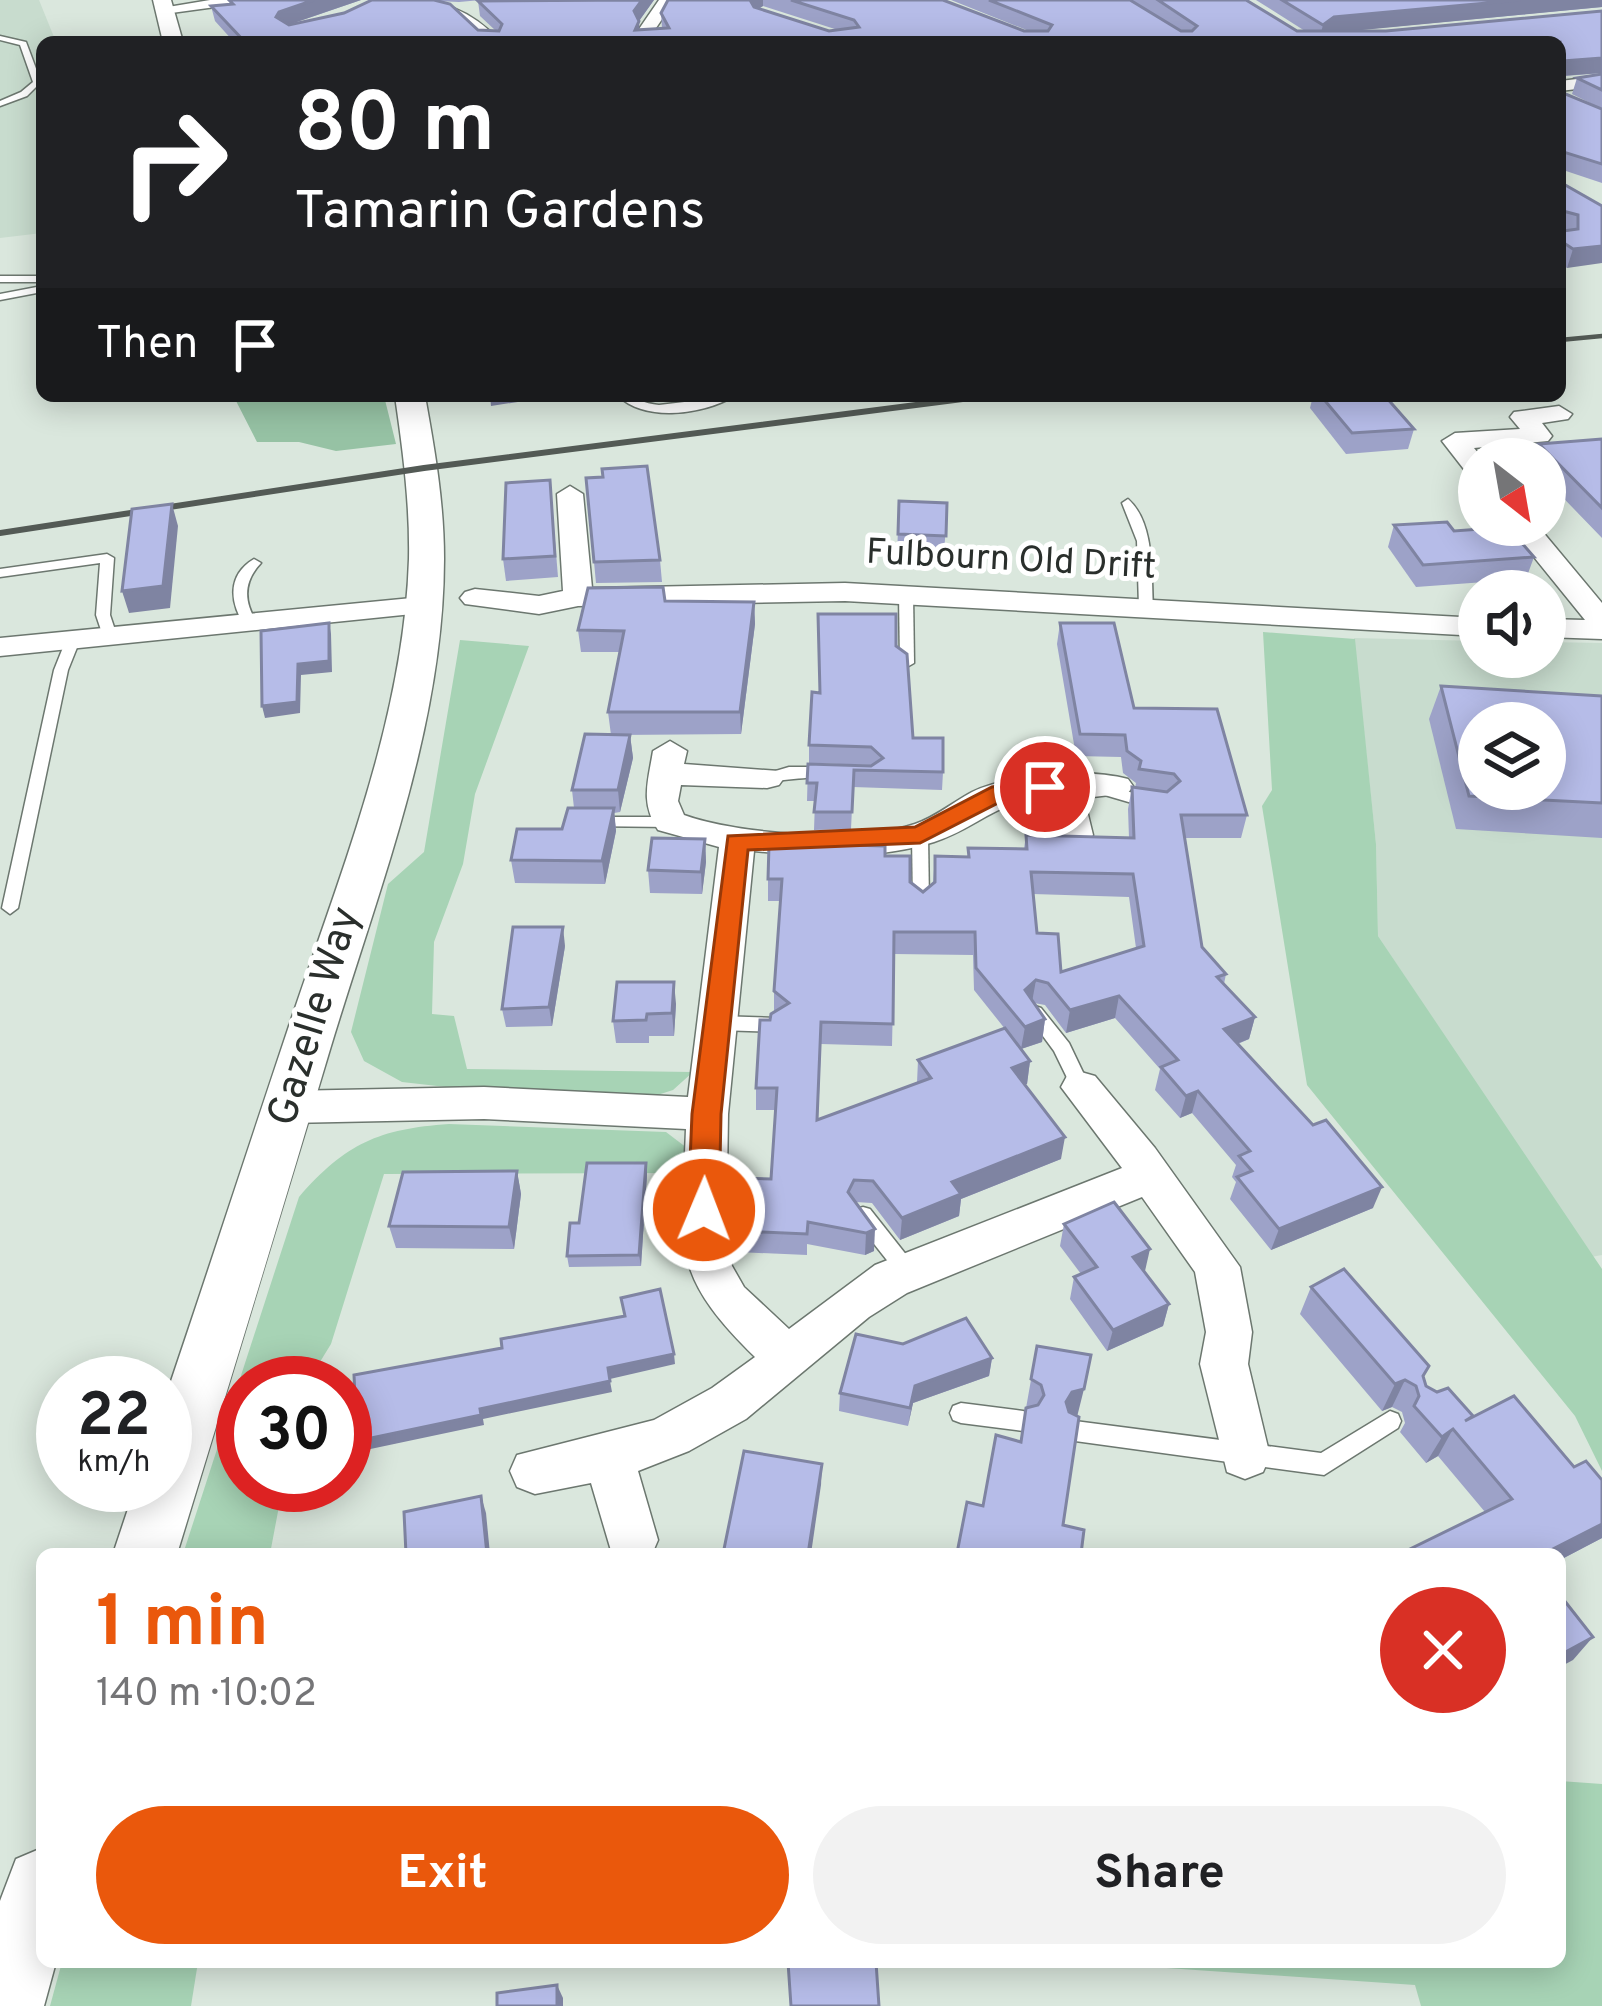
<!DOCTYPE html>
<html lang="en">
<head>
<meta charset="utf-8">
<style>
  :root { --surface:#fff; --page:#f2f2f2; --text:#202124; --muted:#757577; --accent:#ea580c }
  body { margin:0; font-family:Overpass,sans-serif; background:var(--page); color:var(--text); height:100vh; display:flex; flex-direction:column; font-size:45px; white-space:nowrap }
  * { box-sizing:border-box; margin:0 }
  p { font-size:39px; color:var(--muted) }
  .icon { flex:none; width:66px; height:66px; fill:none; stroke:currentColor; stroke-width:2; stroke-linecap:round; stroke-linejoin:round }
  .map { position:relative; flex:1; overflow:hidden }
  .details { position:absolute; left:36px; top:1548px; width:1530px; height:420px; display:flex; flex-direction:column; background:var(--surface); border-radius:18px; box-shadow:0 6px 30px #0003 }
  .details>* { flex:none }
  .guide { position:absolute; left:36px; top:36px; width:1530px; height:366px; border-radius:18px; box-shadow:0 6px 30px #0003; background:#202124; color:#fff; overflow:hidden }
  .needle { width:78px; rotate:149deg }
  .buttons { position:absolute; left:1458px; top:438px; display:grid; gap:24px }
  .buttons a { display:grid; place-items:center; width:108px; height:108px; border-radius:50%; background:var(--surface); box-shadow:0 6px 30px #0003; font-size:60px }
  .speed { position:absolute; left:36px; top:1356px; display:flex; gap:24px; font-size:60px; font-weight:700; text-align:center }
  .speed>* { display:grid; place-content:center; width:156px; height:156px; border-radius:50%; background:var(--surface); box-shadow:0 6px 30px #0003; line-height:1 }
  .speed small { font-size:30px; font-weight:400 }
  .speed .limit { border:18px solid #d22; background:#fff; color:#111 }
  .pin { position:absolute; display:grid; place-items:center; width:102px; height:102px; color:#fff; margin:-51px; border:6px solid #fff; border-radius:50%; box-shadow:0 3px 12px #0007 }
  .me { position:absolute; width:132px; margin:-66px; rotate:1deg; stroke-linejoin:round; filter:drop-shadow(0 0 9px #0008) }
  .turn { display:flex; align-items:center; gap:42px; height:252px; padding:0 60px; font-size:54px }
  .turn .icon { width:156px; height:156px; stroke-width:2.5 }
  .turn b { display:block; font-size:84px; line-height:102px }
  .then { display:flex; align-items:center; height:114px; padding:0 60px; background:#0003; gap:24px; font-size:45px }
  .round { display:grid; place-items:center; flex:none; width:126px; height:126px; border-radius:63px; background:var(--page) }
  .headline { display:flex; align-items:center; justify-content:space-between; height:204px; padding:0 60px }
  h1 { font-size:72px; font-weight:700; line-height:90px; color:var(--accent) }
  .primary-button { display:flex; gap:24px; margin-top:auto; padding:24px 60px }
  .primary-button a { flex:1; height:138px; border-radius:72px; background:var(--accent); color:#fff; font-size:48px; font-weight:700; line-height:138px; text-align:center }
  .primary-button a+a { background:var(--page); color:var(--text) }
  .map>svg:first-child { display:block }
</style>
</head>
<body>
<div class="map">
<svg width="1602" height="2006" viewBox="0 0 1602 2006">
  <rect width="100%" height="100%" fill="#dae7dd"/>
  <g fill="#c8dcce" fill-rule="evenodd">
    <polygon points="0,0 39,0 56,42 42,42 42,233 0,238"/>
    <path d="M1354,638L1479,641V657H1545V642L1602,643V1255L1591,1257L1378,936L1376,844ZM1479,723H1545V789H1479Z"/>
  </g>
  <g fill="#a7d3b5">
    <polygon points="1263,632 1355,639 1376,844 1378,936 1602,1269 1602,1471 1575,1416 1307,1085 1262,806 1272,790"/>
    <polygon points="460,640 529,646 475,794 463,864 434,942 432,1014 454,1016 467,1069 693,1072 673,1090 645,1099 516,1095 402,1082 364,1061 351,1032 388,884 424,852"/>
    <path d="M449,1124L666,1132L687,1148L693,1173L384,1174L331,1344L307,1383H243V1485H283L270,1554H183L299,1197C346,1143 379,1129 449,1124Z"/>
    <polygon points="1560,1781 1602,1784 1602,2006 1421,2006 1415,1985 1079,1962 1560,1962"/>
    <polygon points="62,1962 198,1962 191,2006 50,2006"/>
  </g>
  <polygon fill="#96c2a4" points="237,396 384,396 396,444 336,451 299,442 257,442 235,399"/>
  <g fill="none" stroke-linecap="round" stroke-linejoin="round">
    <g stroke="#6c776f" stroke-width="3">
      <g id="service">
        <polygon points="0,36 26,42 41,82 27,96 0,106 0,101 21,92 33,82 20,45 0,40"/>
        <rect x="0" y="276" width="42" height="6"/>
        <polygon points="42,286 42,292 0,300 0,294"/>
        <path d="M618,396C633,396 644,404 659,405L735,396C703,414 647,423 618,396Z"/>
        <path d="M1128,499C1155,523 1151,573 1153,607L1146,611L1139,607L1137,541L1122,503Z"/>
        <polygon points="107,554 114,558 110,615 117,636 110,640 103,636 96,615 100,563 0,577 0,569"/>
        <path d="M254,559L261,563C243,582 243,602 258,624L251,628L246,627C229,603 227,575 254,559Z"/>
        <polygon points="906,590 913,594 914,663 907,667 900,663 899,594"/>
        <polygon points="73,636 80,640 68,670 18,908 10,914 2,908 54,670 66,640"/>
        <path d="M789,767H827L835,772C821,780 787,777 767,783L759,778L762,775Z"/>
        <polygon points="1097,783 1155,799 1157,803 1149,808 1091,791 1089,788 1091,785"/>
        <polygon points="591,817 670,817 678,822 670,827 585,826 583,822 585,818"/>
        <polygon points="920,830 928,835 929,904 921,910 913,904 912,835"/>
        <polygon points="1035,1006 1041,1008 1069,1043 1090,1087 1088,1092 1074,1092 1054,1051 1026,1013"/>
        <polygon points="718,1016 776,1018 785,1025 776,1032 718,1030 709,1023"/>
        <polygon points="863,1207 870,1209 915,1266 918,1272 915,1278 908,1281 901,1278 856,1221 853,1215 856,1209"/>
        <polygon points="961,1403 1023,1411 1031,1414 1034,1421 1031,1428 1023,1431 961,1423 953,1420 950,1413 953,1406"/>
        <polygon points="1390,1411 1398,1414 1401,1421 1398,1428 1324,1475 1075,1441 1067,1438 1064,1431 1067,1424 1075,1421 1321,1453"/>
      </g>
    </g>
    <g stroke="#6c776f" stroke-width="3">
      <g id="minor">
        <polygon points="210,0 267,0 164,14 156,9"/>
        <path d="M398,0C443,0 470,9 501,42H483L454,15Z"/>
        <polygon points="659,0 675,0 656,28 667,40 639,42 647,37 639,29"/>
        <polygon points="1602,76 1602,86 1560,91 1560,81"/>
        <polygon points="1559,406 1572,414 1568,419 1542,423 1552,436 1548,441 1474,448 1483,459 1479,459 1479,479 1470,477 1442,441 1455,433 1520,429 1510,417 1514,412"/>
        <polygon points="570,486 583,494 592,588 845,583 1479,618 1479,636 845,601 578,606 539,614 465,604 460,598 465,592 475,589 539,596 563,591 557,494"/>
        <polygon points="1508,525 1537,525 1602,603 1602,639 1545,637 1545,619 1585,620"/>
        <polygon points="422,597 437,606 432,612 0,656 0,638"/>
        <path d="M670,741L687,751L684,764L779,771L784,778L779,785L767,788L681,785L678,801L684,815C740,835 858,843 915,824C936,817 953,802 972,792C1009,774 1088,768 1128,779L1133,786L1128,793L1084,798L1093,835L1087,843H1063L1047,798C996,800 978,828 934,842C877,860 812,857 754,851L728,1114L726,1242L732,1266L744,1287L789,1329L875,1265L1122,1168L1061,1087L1067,1076L1081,1072L1095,1076L1155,1148L1240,1267L1252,1332L1248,1364L1270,1456L1263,1472L1245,1479L1227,1472L1200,1364L1206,1332L1195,1272L1142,1197L907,1293L869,1317L746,1419L689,1451L638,1471L658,1540L652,1554H612L591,1483L535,1494L517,1487L510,1471L517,1455L654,1420L712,1388L755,1357C667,1271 682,1244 686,1129L484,1119L288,1123L273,1118L267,1107L273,1096L288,1091L484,1087L688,1097L719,847L658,830C640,802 648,782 653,751Z"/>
      </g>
    </g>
    <g stroke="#6c776f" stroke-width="3">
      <g id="tertiary">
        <polygon points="153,0 171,0 183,42 163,42"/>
        <path d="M395,396H425C435,451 444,503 444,559C444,729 376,895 328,1056C279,1222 228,1388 177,1554H113L136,1485H165V1399C207,1275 247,1151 289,1026C339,876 404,720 409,559C410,504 403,451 395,396Z"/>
        <polygon points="42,1848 42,1962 56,1962 44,2006 0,2006 0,1901 16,1859"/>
      </g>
    </g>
    <use href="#service" fill="#fff" fill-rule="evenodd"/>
    <use href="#minor" fill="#fff" fill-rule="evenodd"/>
    <use href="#tertiary" fill="#fff" fill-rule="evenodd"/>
    <polyline stroke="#535a55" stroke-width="4.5" points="1560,340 1602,336"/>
    <polyline stroke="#535a55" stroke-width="6" points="0,533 424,468 986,396"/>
  </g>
  <g fill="#9da2c8" fill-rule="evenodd">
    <path d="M229,0H361L288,25L344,13L372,0H481L459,2L436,1L478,30L496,31L480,16L478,1L654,0L639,21V30L662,28L661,13L668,0H943L1024,31H1029L951,0H1246L1297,31H1305L1256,0H1602V7L1347,31H1386L1602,11V73L1564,76L1563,93L1598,107L1572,94L1577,78L1602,74V183L1560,169V42H234L215,21L211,6L230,4ZM763,6L838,30L829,31L758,9Z"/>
    <polygon points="1560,182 1602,206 1567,268 1560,263"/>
    <polygon points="1313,396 1385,396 1414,429 1408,449 1346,454 1310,408"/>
    <polygon points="1602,439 1602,538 1545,479 1545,459 1534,459 1539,444"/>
    <polygon points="586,478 660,560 662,582 596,583"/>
    <polygon points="550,480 558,577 506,581 503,559"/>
    <polygon points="899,501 947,503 944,557 897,556"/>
    <polygon points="1394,525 1454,531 1534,557 1526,579 1416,587 1388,547"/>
    <polygon points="665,601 754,602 755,624 741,734 618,735 630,735 633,758 620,812 614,813 616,831 605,884 515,883 511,860 562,829 574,808 572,790 611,735 608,712 620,652 581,652 578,630"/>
    <path d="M1060,623L1134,708L1247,815L1241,838H1185L1202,947L1226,974L1224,984L1255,1017L1249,1039L1238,1044L1373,1208L1271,1250L1230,1199L1236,1182L1232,1177L1236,1165L1192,1113L1180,1118L1155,1090L1160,1069L1115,1018L1066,1033L1045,1005L1034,1003L1045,1019L1042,1042L1021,1049L974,990L973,955L894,954L892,1046L821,1044L818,1120L917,1083L918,1060L1030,1061L1027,1084H1024L1061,1159L961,1199L959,1216L900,1240L872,1203L855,1202L874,1251L865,1255L807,1244V1255L738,1252L737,1231L771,1179L775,1110H756V1088L770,1020L774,1012V991L780,901H768V879L850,845L885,856L923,892L933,883L935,856L968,857V848L1024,849L1026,835L1129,838L1128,809L1132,787L1135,788L1136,783L1123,773L1121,757L1076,756L1057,644ZM1033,894L1129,897L1136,948L1061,972L1037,933Z"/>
    <polygon points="896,646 913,738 943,772 942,790 853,787 851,829 814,830 815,801 807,801 808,764 871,765 809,763 809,745 819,693"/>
    <polygon points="1441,686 1602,696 1602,838 1456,829 1429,719"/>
    <polygon points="705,839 706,862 702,894 650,893 648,870"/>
    <polygon points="565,946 552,1026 506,1027 502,1009"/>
    <polygon points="676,1004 674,1036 649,1036 649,1043 616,1043 613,1021"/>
    <polygon points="646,1163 647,1174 641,1266 569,1267 567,1256 579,1223"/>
    <polygon points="517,1171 521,1194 514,1249 396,1248 389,1226"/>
    <polygon points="1064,1224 1144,1271 1169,1304 1163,1326 1107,1351 1070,1299 1074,1277 1081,1274 1060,1246"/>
    <polygon points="1311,1287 1423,1376 1426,1386 1473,1416 1602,1480 1602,1538 1560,1560 1560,1554 1407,1554 1410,1549 1485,1512 1438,1456 1426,1463 1400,1432 1405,1423 1402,1412 1392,1407 1382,1411 1300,1314"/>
    <polygon points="1037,1346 1077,1417 1063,1525 1081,1554 957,1554 967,1502 983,1506 1020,1442"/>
    <polygon points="992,1358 989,1376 913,1403 908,1426 839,1411 840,1393"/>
  </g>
  <g fill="#7f84a2">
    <polygon points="314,0 361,0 282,27 276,17 279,12"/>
    <polygon points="642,0 654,0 639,21 640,36 637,42 634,11"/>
    <polygon points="749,0 763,0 763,6 750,14"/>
    <polygon points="1520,0 1602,0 1602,7 1331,33 1319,40 1323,25 1334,17"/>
    <polygon points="1602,58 1602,73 1560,76 1564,61"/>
    <polygon points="1602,246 1602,263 1567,268 1573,249"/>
    <polygon points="490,396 557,396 491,406"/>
    <polygon points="172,504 178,526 170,608 129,613 122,591"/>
    <polygon points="754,602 755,624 741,734 740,712"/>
    <polygon points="329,623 331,634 332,672 301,675 300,713 265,718 262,706 298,664"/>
    <polygon points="630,735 633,758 620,812 618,790"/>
    <polygon points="614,808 616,831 605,884 602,861"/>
    <polygon points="705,839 706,862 702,894 701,872"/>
    <polygon points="563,927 565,946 552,1026 549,1007"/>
    <polygon points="1036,980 1032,1002 1025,990"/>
    <polygon points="674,982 676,1004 674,1036 672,1013"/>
    <polygon points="1119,996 1115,1018 1066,1033 1070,1010"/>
    <polygon points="1255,1017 1249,1039 1218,1051 1224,1029"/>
    <polygon points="1045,1019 1042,1042 1021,1049 1025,1027"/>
    <polygon points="1030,1061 1027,1084 1009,1090 1012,1068"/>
    <polygon points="1198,1091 1192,1113 1180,1118 1186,1096"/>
    <polygon points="1065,1137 1061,1159 961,1199 959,1216 900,1240 902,1218 952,1182"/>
    <polygon points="646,1163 647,1174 641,1266 639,1255"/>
    <polygon points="517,1171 521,1194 514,1249 509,1227"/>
    <polygon points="1382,1187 1373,1208 1271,1250 1279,1229"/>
    <polygon points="875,1229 874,1251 865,1255 866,1233"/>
    <polygon points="1150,1249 1145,1271 1133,1257"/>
    <polygon points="1169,1304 1163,1326 1107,1351 1113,1330"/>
    <polygon points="674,1354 675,1364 610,1379 608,1368"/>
    <polygon points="992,1358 989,1376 913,1403 908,1426 915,1386"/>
    <polygon points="1405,1380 1392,1407 1382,1411 1395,1384"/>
    <polygon points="610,1381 612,1392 483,1419 484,1425 361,1451 357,1441 480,1409"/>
    <polygon points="1084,1389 1077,1417 1065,1420 1066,1402 1072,1392"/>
    <polygon points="1453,1429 1438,1456 1426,1463 1442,1437"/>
    <polygon points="822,1464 821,1485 811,1554 808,1554"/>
    <polygon points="481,1496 486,1513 490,1554 487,1554"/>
    <polygon points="1602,1524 1602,1538 1560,1560 1560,1554 1543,1554"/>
    <polygon points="1593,1637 1573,1660 1560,1667 1560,1655"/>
    <polygon points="557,1985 563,1998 563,2006 557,2006"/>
  </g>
  <g fill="#b6bce8" stroke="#7f84a2" stroke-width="3" fill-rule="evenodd">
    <polygon points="229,0 314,0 279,12 276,17 289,25 344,13 372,0 434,0 450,4 478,30 499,31 502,24 478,1 642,0 634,11 639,21 635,30 669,28 661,13 668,0 750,0 754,7 829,31 859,27 854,20 791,0 943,0 1024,31 1048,31 1052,25 989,0 1130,0 1181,31 1192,31 1197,26 1158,0 1246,0 1297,31 1386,31 1602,11 1602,58 1564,61 1563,93 1602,109 1602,164 1560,151 1560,42 245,42 211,6 233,4"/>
    <polygon points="1282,0 1520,0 1334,17 1323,25"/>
    <polygon points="1602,74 1602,90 1577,78"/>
    <path d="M1560,182L1602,206V246L1573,249L1564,243L1560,244ZM1563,211L1578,215V229L1563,231Z"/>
    <polygon points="1321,396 1385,396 1414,429 1352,433"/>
    <polygon points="1602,439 1602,508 1539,444"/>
    <polygon points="647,466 660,560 594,562 586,478 603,477 602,469"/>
    <polygon points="550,480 555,556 503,559 506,483"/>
    <polygon points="899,501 947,503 946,536 898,534"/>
    <polygon points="172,504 163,586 122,591 132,509"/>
    <polygon points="1447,522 1454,531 1508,527 1534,557 1423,565 1394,525"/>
    <polygon points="663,587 665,601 754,602 740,712 608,712 624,631 578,630 588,588"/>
    <polygon points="818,614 896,614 896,646 907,654 913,738 943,738 943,772 854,770 852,812 814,812 817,783 807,783 808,764 871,766 883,758 871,747 809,745 812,692 820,693"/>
    <polygon points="329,623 329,661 298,664 297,702 262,706 261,631"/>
    <path d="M1060,623H1114L1134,708L1217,709L1247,815H1181L1202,947L1226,974L1217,977L1255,1017L1224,1029L1313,1125L1326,1120L1382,1187L1279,1229L1237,1177L1252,1171L1239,1156L1250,1151L1198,1091L1186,1096L1161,1067L1178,1060L1119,996L1070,1010L1048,983L1036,980L1025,990L1045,1019L1025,1027L976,968L975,932H894L893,1024L821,1022L817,1120L931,1078L918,1060L1005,1028L1030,1061L1012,1068L1065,1137L952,1182L961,1194L902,1218L873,1181L854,1180L848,1192L875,1229L866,1233L808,1222L807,1234L737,1231L742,1178L771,1179L777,1088H756L760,1020H770L771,1014L789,1003L774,991L782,879H768L769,845L851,838L850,845L885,846V856H910V882L923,892L935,882V856L969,857L968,848L1027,849L1026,835L1134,838L1132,787L1167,792L1180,781L1174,774L1139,769L1141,761L1127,751L1125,735L1080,734ZM1031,872L1133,874L1144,946L1061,972L1058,934L1037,933Z"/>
    <path d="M1441,686L1602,696V803L1469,796ZM1479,723H1545V789H1479Z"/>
    <polygon points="585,734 630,735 618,790 572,790"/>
    <polygon points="568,808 614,808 602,861 511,860 517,829 562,829"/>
    <polygon points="652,838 705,839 701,872 648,870"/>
    <polygon points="513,927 563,927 549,1007 502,1009"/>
    <polygon points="617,982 674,982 672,1013 647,1014 646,1020 613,1021"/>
    <polygon points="587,1163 646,1163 639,1255 567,1256 570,1223 579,1223"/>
    <polygon points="517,1171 509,1227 389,1226 403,1172"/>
    <polygon points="1114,1202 1150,1249 1133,1257 1169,1304 1113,1330 1074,1277 1097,1267 1064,1224"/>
    <polygon points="1344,1269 1429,1366 1423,1376 1426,1386 1437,1392 1448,1388 1473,1416 1465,1421 1514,1396 1574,1467 1586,1461 1602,1480 1602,1524 1543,1554 1414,1554 1410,1549 1512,1499 1453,1429 1442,1437 1414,1406 1419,1396 1416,1386 1405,1380 1395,1384 1311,1287"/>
    <polygon points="660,1289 674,1354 608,1368 610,1381 480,1409 481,1415 357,1441 354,1375 502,1348 501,1339 625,1316 621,1298"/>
    <polygon points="966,1318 992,1358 915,1386 910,1408 840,1393 856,1334 903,1344"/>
    <polygon points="1037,1346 1091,1355 1084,1389 1072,1392 1066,1402 1069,1412 1079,1417 1063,1525 1084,1530 1081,1554 957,1553 967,1502 983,1506 996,1435 1021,1442 1026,1408 1038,1405 1044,1395 1041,1385 1031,1379"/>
    <polygon points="744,1451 822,1464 808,1554 723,1554"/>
    <polygon points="481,1496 487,1554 406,1554 404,1512"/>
    <polygon points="1560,1595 1593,1637 1560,1655"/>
    <polygon points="788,1962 876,1962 879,2006 791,2006"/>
    <polygon points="557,1985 557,2006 497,2006 497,1993"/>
  </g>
  <polygon fill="#ea580c" stroke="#983908" stroke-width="3" points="1045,780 1054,782 1054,792 1006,799 920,843 748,850 721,1114 719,1210 714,1218 704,1222 693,1218 688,1210 692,1114 728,836 915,827 992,787"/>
  <g text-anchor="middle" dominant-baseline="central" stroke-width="10" stroke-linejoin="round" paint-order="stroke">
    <g font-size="36" fill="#2a2f2c" stroke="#fff">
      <text transform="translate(1011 561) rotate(3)">Fulbourn Old Drift</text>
    </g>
    <g font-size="42" fill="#2a2f2c" stroke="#fff">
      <text transform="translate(316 1017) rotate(-73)">Gazelle Way</text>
    </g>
  </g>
</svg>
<div class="buttons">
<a><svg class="needle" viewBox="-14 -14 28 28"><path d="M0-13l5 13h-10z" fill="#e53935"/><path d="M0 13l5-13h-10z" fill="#757577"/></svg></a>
<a><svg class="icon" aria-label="sound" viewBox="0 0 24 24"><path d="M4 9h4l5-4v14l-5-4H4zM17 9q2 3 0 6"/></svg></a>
<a><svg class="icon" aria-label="layers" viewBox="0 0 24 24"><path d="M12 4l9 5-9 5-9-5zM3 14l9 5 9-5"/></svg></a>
</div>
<div class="speed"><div>22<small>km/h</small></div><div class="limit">30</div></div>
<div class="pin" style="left:1045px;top:787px;background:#d93025"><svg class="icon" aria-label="arrive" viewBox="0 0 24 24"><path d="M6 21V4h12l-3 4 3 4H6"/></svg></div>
<svg class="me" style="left:704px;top:1210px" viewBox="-20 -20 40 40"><circle r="17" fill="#ea580c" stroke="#fff" stroke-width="3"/><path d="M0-11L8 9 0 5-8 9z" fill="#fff"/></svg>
<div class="guide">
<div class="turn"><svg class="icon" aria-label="right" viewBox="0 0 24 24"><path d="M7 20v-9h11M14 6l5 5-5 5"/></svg><div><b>80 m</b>Tamarin Gardens</div></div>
<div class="then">Then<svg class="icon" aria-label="arrive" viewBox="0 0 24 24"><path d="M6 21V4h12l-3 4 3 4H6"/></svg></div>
</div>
<section class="details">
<div class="headline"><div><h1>1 min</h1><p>140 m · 10:02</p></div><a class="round" style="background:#d93025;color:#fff"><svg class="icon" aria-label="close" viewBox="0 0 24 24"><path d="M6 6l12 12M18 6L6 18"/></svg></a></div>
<div class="primary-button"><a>Exit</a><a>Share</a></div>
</section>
</div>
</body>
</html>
